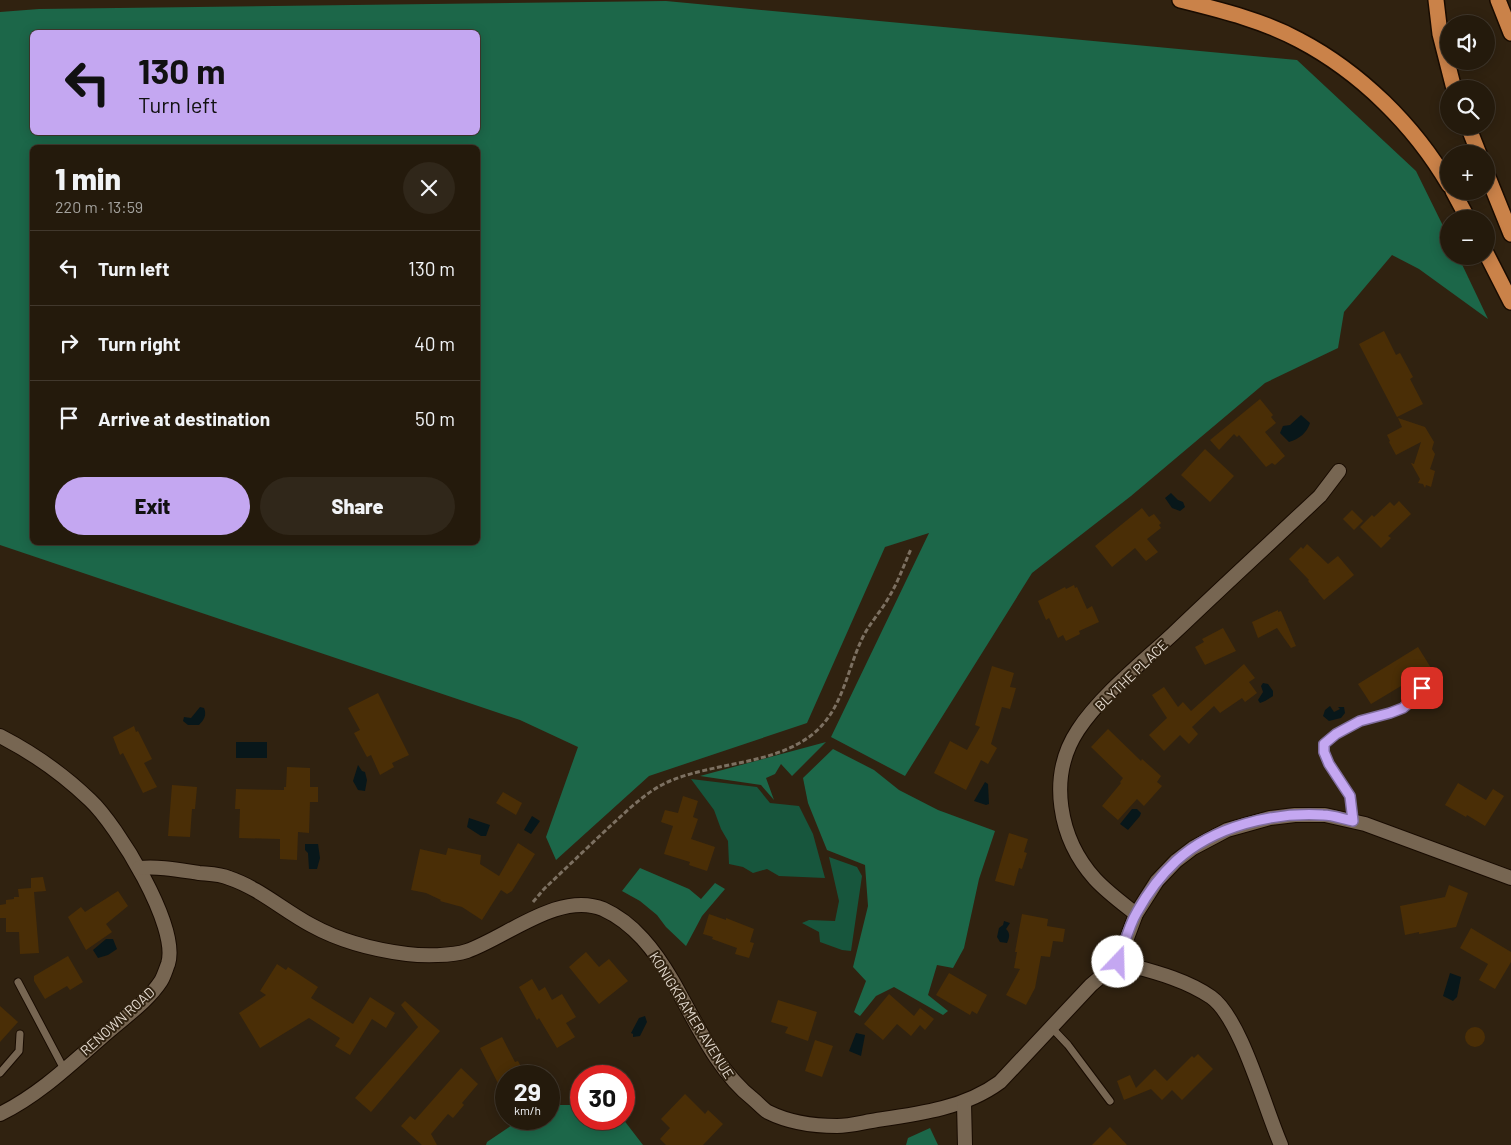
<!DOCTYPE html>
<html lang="en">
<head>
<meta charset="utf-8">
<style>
  :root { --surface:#241a0c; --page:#30271a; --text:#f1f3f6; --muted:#a3a19d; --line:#41382d; --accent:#c4a7f1 }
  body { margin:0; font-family:Barlow,sans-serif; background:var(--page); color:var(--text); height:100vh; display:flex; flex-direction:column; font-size:19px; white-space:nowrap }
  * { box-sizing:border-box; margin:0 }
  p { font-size:16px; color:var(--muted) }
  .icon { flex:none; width:28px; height:28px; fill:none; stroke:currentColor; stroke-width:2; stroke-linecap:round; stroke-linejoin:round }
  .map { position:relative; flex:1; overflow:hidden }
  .side { position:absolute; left:30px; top:145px; width:450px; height:400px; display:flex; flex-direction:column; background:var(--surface); border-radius:8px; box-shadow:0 2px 12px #0003,0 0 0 1px var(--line) }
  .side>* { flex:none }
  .top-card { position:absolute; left:30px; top:30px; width:450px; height:105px; border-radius:8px; box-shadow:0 2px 12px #0003,0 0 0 1px var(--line); background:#c4a7f1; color:#111; overflow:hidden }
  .controls { position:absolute; left:1440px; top:15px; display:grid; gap:10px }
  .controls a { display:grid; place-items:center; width:55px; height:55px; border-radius:50%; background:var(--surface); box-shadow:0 2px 12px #0003,0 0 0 1px var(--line); font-size:25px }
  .speed { position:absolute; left:495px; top:1065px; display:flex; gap:10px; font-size:25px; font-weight:700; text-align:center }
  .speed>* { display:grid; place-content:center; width:65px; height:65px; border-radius:50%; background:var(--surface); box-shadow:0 2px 12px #0003,0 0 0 1px var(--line); line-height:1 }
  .speed small { font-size:12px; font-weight:400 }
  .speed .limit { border:8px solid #d22; background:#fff; color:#111 }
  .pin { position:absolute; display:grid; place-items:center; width:42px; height:42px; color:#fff; margin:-21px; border-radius:10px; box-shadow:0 2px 8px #0006 }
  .me { position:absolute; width:55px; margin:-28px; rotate:21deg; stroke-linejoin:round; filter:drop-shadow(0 0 4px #0008) }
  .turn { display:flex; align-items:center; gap:18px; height:105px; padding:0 25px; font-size:22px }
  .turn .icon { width:65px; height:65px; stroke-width:2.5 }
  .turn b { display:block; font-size:35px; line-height:42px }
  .round { display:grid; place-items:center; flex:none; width:52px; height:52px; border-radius:26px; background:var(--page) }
  .head { display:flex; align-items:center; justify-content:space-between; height:85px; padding:0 25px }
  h1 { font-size:30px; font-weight:800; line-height:38px }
  .action { display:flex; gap:10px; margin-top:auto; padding:10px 25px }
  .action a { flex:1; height:58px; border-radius:30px; background:var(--accent); color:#111; font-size:20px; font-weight:800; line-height:58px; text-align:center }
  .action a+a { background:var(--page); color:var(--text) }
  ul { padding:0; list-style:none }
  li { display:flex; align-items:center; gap:15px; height:75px; padding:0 25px; border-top:1px solid var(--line) }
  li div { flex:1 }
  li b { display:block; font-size:19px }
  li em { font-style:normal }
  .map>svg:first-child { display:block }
</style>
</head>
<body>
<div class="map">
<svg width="1511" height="1145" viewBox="0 0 1511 1145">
  <rect width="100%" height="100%" fill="#302210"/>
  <g fill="#17563d">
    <polygon points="691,779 757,787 770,803 799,806 813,834 825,878 779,876 767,869 753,873 743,867 729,864 728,841 721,829 714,810"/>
    <polygon points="829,857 857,867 862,876 851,951 842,950 820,942 819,932 802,923 809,920 835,921 839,901"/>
  </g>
  <g fill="#1c6749" fill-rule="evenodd">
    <path d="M666,1L1297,60L1416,171L1449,238V256H1458L1488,319L1419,269L1392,255L1344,312L1338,348L1265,383L1131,496L1032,573L905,776L831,737L929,533L885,547L807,723L649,776L556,860L546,837L578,747L520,720L0,545V12L39,9ZM32,32H478V132H32ZM32,148H478V542H32Z"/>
    <polygon points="826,742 792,776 781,764 775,774 766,778 774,800 761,785 700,776"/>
    <polygon points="833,749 874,770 899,790 938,810 995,831 979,879 964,948 953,968 937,965 928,995 948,1011 943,1015 894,987 876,996 860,1016 854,1012 866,981 853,967 868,906 865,865 827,850 808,803 803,778"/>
    <polygon points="640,868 689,889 701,899 715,883 725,889 702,916 686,946 666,927 657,915 640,901 622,891"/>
    <polygon points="549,1105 581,1105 581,1119 623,1119 643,1145 486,1145 487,1142 521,1119 549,1119"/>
    <polygon points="930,1128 938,1145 906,1145 908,1138"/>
  </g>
  <g fill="#08171a">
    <path d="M1301,415L1310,423C1307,433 1299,439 1289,442L1280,433L1283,426L1290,425Z"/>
    <polygon points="1171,493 1178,500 1183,502 1185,507 1180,511 1172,508 1165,498"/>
    <polygon points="1263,683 1268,684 1273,691 1273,696 1265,701 1260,703 1258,700 1263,692 1261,686"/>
    <polygon points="1330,706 1334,712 1340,709 1338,707 1344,707 1345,713 1341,718 1329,721 1323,716 1325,710"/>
    <path d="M200,707L204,708C207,715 204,720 199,725H188L183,721L184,717L191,718Z"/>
    <rect x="236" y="742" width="31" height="16"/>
    <polygon points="358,765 362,771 365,772 367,780 365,791 358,790 353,781"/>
    <polygon points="985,782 988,784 989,804 986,805 974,801"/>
    <polygon points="1132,809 1137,809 1141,813 1140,816 1128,830 1120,824"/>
    <polygon points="532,816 540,821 531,834 524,830"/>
    <polygon points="469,818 490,825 486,836 481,836 467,827"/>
    <polygon points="305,844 318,844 320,858 317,869 309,869 308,853 305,850"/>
    <path d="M1004,921L1010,923L1006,929C1011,934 1009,938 1007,943L1000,942L997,937L999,928L1003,925Z"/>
    <polygon points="106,939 113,939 117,949 108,955 98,958 93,950"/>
    <polygon points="1450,973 1461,977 1457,997 1453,1001 1443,996"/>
    <polygon points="645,1016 647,1022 640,1036 633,1037 633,1034 631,1033 639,1018"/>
    <polygon points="856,1033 865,1035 861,1056 849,1051"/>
  </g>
  <g fill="#4a2e06">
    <polygon points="1384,331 1396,355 1400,353 1413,377 1410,379 1423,404 1397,417 1359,344"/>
    <polygon points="1260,399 1273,415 1271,417 1276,423 1265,432 1285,456 1275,465 1272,463 1266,467 1239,435 1237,437 1234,434 1219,450 1210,440"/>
    <polygon points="1398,418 1425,427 1434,442 1432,449 1435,454 1430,469 1435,471 1431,487 1426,485 1425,488 1423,484 1418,483 1420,479 1411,463 1414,464 1421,442 1396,455 1389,442 1390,441 1387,435 1402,427"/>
    <polygon points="1205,449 1234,476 1210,502 1181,475"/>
    <polygon points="1399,501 1411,514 1388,536 1391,538 1381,548 1360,527 1372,515 1374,517 1390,502 1394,506"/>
    <polygon points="1142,508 1149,517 1154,514 1161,523 1159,525 1161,528 1147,539 1158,552 1146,561 1135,548 1112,567 1095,546"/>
    <polygon points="1352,510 1363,521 1354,530 1343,519"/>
    <polygon points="1307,544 1328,564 1338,556 1354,575 1324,600 1308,581 1309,580 1289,559 1301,547 1303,549"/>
    <polygon points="1074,585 1075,588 1077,587 1087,609 1092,606 1099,622 1079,631 1080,634 1066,641 1063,635 1058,638 1049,618 1046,620 1038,601 1065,587 1066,589"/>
    <polygon points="1278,610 1278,612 1281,611 1296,646 1291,648 1277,628 1258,638 1252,622"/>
    <polygon points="1223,628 1236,651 1205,665 1195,647 1204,642 1202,639"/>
    <polygon points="1418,647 1431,668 1371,704 1358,684"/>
    <polygon points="1244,664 1255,678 1249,682 1257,693 1245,702 1242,698 1220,713 1214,706 1192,727 1198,734 1189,744 1180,735 1164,751 1149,735 1167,718 1152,695 1164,687 1178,707 1183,702 1191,711"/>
    <polygon points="992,666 1014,673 1010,687 1016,688 1010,709 1002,707 991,744 997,748 988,764 981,760 966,790 934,773 950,741 967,750 980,727 975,725"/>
    <polygon points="378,693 409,755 392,763 394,767 380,775 371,755 367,757 354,733 360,730 348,708"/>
    <polygon points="134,726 136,732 138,731 152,759 144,763 157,787 143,793 123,753 120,755 113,737"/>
    <polygon points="1108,729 1141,761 1142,759 1161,776 1157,782 1162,786 1144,806 1137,799 1118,820 1102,806 1121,783 1120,782 1123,778 1091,747"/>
    <polygon points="287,767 310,768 310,787 318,787 318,802 310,802 309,833 298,832 297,860 280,859 280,839 239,838 240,809 235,809 236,789 284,790 284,787 286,787"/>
    <polygon points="1458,783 1486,800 1493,789 1504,796 1485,826 1467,815 1466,817 1445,805"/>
    <polygon points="172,785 197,787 195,809 192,809 190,837 168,836"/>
    <polygon points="503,792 522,803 516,815 496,803"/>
    <polygon points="683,796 698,801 693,817 698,819 691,839 715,847 707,871 689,865 690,862 664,854 673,826 661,822 665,810 678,813"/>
    <polygon points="1009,833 1028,839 1024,852 1027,853 1022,869 1019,868 1014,886 995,881"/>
    <polygon points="518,843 535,854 512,891 507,894 501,890 482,920 462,907 440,901 441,900 426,893 411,890 420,849 446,855 448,848 481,855 480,864 499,876"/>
    <polygon points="43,877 46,891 34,892 39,953 20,954 19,932 6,932 6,918 0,918 0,905 6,904 6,900 14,899 14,897 19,897 18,889 31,888 31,878"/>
    <polygon points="1449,885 1468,893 1456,927 1419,934 1419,932 1405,935 1400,906 1445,897"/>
    <polygon points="118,891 128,906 106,924 112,932 86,950 68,917 81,907 85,912"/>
    <polygon points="709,914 726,920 726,918 754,929 750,942 754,943 749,958 735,954 737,948 712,939 713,937 703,934"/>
    <polygon points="1022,914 1048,919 1047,926 1065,929 1063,942 1053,941 1050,957 1041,956 1035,988 1026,1005 1006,995 1020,969 1014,968 1017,952 1015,952"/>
    <polygon points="1471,928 1511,952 1511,962 1495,989 1479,980 1488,964 1460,948"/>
    <polygon points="586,952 599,967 609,959 628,981 599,1004 569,967"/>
    <polygon points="68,956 83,982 70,990 67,986 45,999 34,981 34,976"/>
    <polygon points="277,964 286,970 288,967 318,987 311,998 353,1024 370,997 395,1013 386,1028 372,1019 350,1055 335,1046 340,1038 309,1018 260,1048 239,1013 266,995 260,991"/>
    <polygon points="949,973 987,995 977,1014 972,1011 970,1015 936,995"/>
    <polygon points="532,979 539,991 545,987 552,1000 562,994 576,1017 566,1023 575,1037 557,1048 539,1018 537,1020 519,987"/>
    <polygon points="889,994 914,1016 920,1008 934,1019 925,1030 920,1025 911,1036 897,1024 883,1040 864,1024"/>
    <polygon points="778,1000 817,1012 808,1041 785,1033 788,1027 771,1022"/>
    <polygon points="405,1001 440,1031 371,1112 355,1098 418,1027 401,1005"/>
    <polygon points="0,1006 18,1022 0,1042"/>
    <circle cx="1475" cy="1037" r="10"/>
    <polygon points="502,1037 515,1062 518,1061 526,1076 506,1076 506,1099 480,1048"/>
    <polygon points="815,1040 833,1046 822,1077 805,1071"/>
    <polygon points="1198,1054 1213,1069 1182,1100 1172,1090 1162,1100 1151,1089 1124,1100 1117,1081 1130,1075 1136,1088 1155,1069 1167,1081 1192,1056 1194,1058"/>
    <polygon points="461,1068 478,1084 462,1103 464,1105 453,1118 448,1114 431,1134 437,1145 422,1145 401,1126 410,1116 415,1120"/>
    <polygon points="685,1094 705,1114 708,1110 723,1124 703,1145 666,1145 660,1139 670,1128 661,1119"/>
    <polygon points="1110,1127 1127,1145 1092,1145"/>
  </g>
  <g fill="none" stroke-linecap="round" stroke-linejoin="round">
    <g stroke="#180b00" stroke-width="9">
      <g id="lane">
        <path d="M1353,821C1352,813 1352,805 1350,797C1345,781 1319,761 1324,744C1339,731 1356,722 1376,716C1385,714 1394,713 1402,708C1410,703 1416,695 1422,688"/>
        <polyline points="18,982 64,1069"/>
        <polyline points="1051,1027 1068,1045 1110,1101"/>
        <polyline points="0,1073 19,1051 20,1034"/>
      </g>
    </g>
    <g stroke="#180b00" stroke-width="16">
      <g id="street">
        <path d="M0,736C33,753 63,774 90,800C117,825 180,927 168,964C166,969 164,976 161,981C148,1001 126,1016 109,1031C74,1061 41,1094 0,1114"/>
        <path d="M139,868C159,866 179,870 199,873C209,874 220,874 229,878C259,888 283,910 311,925C340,941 375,950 407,954C423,956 452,956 467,951C507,937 559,891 603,909C634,923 655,951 672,980C695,1020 716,1070 753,1099C758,1103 763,1109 768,1112C788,1122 814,1126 837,1126C850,1126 864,1122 877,1120C919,1114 965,1108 1000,1082L1091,985L1118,962L1136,914L1157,881L1176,861L1193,848L1227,830L1270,818L1295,815H1325L1365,824L1511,878"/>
        <path d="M1136,914C1122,903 1107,892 1095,879C1059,839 1047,777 1078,730C1101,695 1143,662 1174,633C1222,587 1271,542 1320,496L1339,471"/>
        <path d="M1118,962C1150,971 1183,978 1211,997C1241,1018 1265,1109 1281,1145"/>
        <polyline points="964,1103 965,1145"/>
      </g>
    </g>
    <g stroke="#180b00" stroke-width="18">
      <g id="highway">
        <path d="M1180,0C1220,10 1262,20 1299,40C1360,72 1414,125 1449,185"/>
        <polyline points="1436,0 1440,34 1454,89"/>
        <polyline points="1498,0 1511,33"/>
        <polyline points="1468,126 1479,154"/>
        <polyline points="1486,172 1511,234"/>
        <polyline points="1453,191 1468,219"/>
        <polyline points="1486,253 1511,302"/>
      </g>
    </g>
    <path stroke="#7c7061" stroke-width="3" stroke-dasharray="5 2.5" stroke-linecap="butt" d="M533,902L544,889C565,869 586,849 607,829C626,812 646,791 670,781C715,762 774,765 813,734C842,710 846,674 861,641C868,625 880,613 889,597C898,582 904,565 911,549"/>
    <use href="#lane" stroke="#776652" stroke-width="7"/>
    <use href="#street" stroke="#776652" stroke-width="14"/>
    <use href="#highway" stroke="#ca8249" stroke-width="15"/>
  </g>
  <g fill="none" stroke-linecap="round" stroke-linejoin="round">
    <g stroke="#7f6d9d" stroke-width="12">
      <path id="route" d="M1118,962C1124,946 1128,927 1137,912C1147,894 1161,875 1176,861C1214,826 1273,812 1323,815C1333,815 1343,819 1353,821L1350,796L1329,764L1324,752V744L1336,734L1360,721L1390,713L1403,708L1410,702L1422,688"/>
    </g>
    <use href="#route" stroke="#c4a7f1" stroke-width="9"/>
  </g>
  <g text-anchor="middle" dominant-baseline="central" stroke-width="4" stroke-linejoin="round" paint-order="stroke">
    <g font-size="14" fill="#e4dacf" stroke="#302210">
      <text transform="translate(1131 675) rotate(-44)">BLYTHE PLACE</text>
      <text transform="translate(692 1015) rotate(58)">KONIGKRAMER AVENUE</text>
      <text transform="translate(117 1021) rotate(-42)">RENOWN ROAD</text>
    </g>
  </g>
</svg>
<div class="controls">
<a><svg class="icon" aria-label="sound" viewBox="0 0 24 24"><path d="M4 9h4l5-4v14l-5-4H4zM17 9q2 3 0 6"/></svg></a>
<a><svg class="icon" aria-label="search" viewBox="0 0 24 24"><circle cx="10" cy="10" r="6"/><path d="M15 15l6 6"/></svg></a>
<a>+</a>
<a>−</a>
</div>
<div class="speed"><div>29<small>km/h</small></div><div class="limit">30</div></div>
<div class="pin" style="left:1422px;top:688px;background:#d93025"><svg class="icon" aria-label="arrive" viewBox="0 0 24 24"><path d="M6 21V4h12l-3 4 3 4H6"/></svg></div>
<svg class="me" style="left:1118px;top:962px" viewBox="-20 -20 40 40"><circle r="19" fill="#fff"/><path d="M0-13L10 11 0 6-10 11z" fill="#c4a7f1"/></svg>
<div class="top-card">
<div class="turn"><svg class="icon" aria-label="left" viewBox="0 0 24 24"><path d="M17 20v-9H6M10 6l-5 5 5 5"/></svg><div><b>130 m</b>Turn left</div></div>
</div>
<section class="side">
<div class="head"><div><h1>1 min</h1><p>220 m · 13:59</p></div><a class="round"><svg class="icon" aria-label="close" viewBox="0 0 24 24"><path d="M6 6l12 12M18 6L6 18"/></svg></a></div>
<ul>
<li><svg class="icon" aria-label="left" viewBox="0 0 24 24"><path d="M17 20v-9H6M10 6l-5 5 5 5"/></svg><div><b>Turn left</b></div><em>130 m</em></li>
<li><svg class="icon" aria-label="right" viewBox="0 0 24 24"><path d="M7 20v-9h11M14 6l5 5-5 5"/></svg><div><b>Turn right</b></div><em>40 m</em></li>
<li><svg class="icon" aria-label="arrive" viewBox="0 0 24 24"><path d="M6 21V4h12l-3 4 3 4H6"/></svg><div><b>Arrive at destination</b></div><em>50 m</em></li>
</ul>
<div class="action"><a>Exit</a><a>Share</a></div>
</section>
</div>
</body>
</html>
